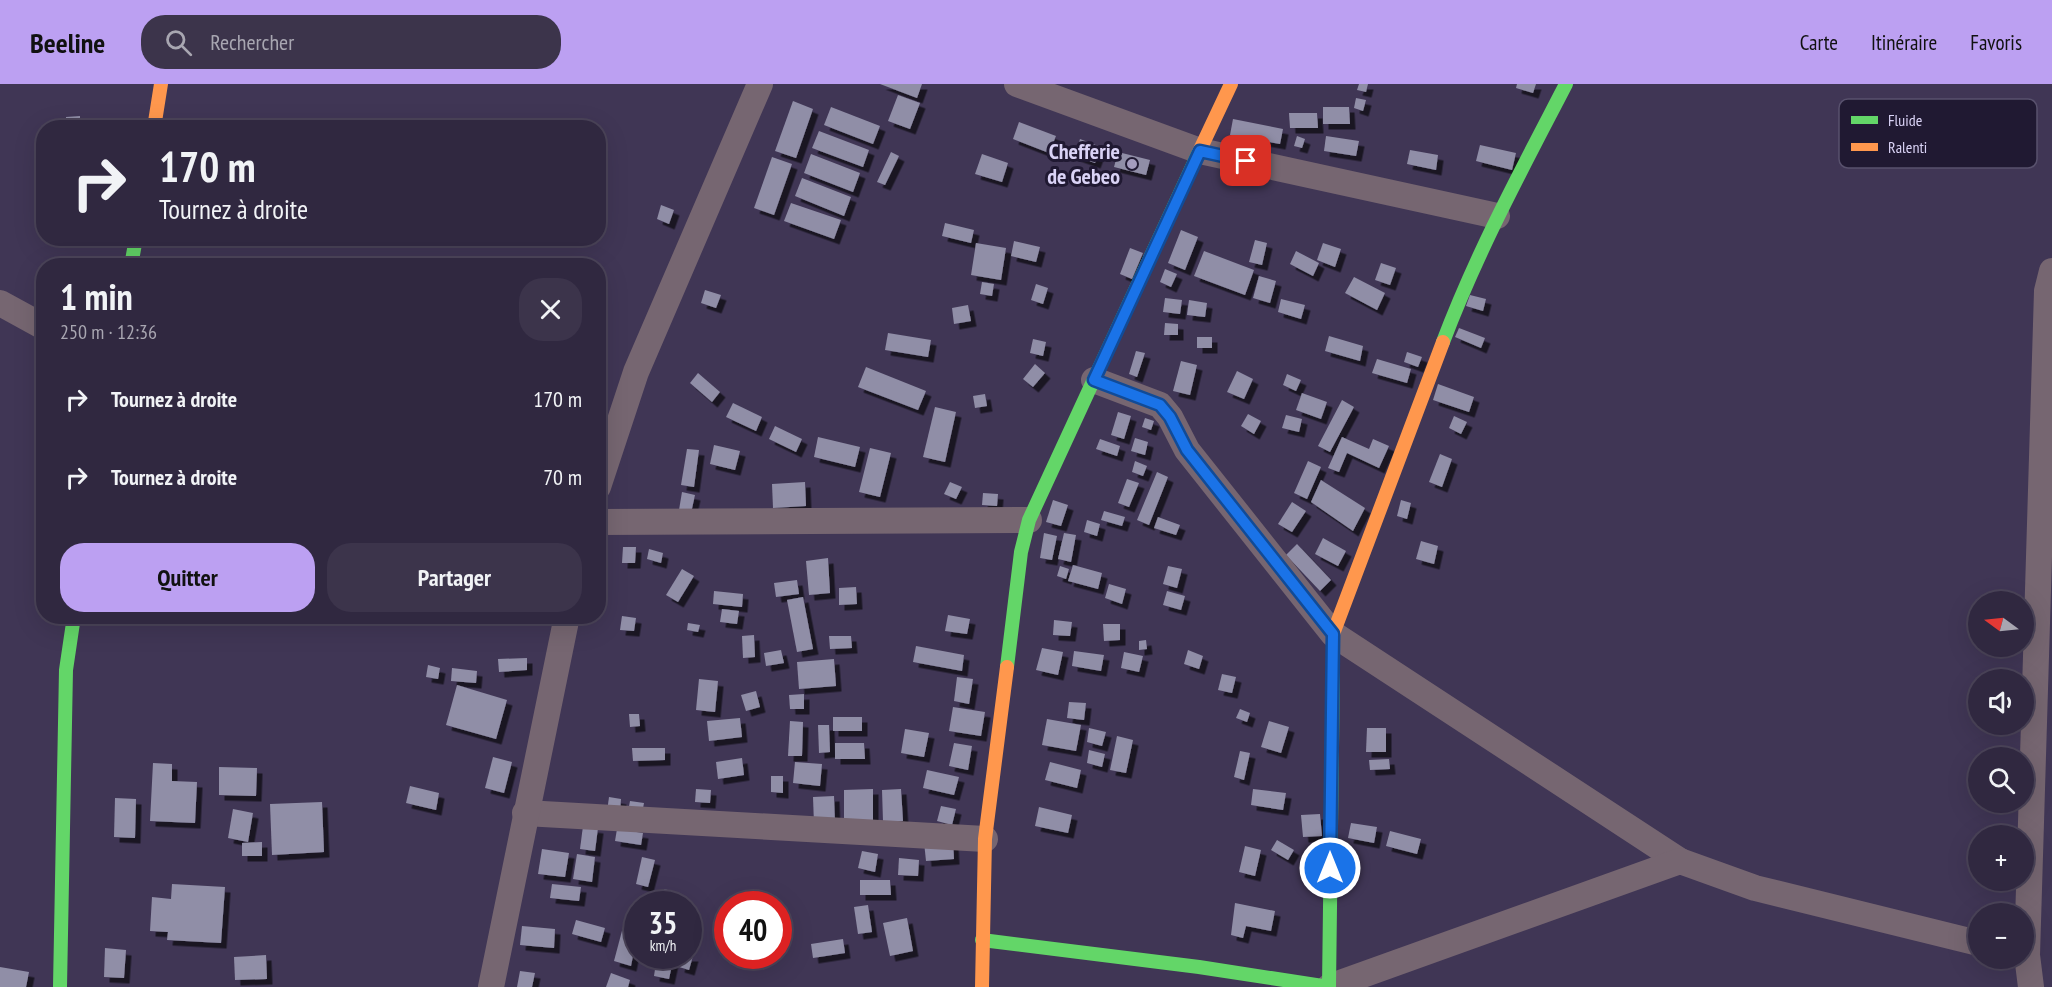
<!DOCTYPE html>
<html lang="fr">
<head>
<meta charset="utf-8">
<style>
  :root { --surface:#302840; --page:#3c344b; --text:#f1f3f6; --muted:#a8a6b1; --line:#4b4459; --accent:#bca0f2 }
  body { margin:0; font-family:"PT Sans Narrow",sans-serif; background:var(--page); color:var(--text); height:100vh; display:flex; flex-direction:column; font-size:22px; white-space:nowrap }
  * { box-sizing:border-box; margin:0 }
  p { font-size:20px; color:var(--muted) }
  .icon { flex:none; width:33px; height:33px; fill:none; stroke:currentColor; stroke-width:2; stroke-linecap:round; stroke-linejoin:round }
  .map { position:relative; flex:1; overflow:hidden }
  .sheet { position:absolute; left:36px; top:174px; width:570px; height:366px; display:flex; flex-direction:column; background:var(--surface); border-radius:24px; box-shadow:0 6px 24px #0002,0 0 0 2px var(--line) }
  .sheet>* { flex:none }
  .guide { position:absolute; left:36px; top:36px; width:570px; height:126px; border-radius:24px; box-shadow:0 6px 24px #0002,0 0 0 2px var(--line); background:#302840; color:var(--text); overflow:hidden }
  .needle { width:39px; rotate:285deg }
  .controls { position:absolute; left:1968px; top:507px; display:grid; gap:12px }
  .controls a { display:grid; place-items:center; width:66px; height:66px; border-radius:50%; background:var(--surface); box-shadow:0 6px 24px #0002,0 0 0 2px var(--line); font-size:30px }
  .speed { position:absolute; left:624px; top:807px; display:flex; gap:12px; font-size:30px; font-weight:700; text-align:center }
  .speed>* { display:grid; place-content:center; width:78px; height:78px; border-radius:50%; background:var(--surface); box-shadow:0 6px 24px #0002,0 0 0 2px var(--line); line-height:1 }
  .speed small { font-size:15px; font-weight:400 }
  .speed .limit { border:9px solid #d22; background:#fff; color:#111 }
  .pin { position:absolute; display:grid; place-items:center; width:51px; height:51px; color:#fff; margin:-26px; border-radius:12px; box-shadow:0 3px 9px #0006 }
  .me { position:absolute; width:66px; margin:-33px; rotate:0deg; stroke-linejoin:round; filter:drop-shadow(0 0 4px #0008) }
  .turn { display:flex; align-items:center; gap:21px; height:126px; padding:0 24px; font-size:27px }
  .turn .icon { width:78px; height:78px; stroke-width:2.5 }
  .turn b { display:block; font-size:42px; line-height:51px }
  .round { display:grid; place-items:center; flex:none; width:63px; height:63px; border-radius:24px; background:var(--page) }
  .summary { display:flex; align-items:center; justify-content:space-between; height:102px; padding:0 24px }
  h1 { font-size:36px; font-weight:700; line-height:45px }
  .primary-button { display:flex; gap:12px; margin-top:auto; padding:12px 24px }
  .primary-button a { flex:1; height:69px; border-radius:24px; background:var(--accent); color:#111; font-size:24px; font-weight:700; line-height:69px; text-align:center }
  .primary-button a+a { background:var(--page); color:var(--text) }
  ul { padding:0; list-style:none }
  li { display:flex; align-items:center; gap:18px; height:78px; padding:0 24px }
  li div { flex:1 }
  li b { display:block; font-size:22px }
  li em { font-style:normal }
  header { display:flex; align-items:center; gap:36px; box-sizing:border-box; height:84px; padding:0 30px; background:var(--accent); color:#111 }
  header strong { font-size:28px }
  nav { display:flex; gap:33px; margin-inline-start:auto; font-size:21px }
  .search { width:420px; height:54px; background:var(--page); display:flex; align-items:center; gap:15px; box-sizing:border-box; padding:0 21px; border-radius:24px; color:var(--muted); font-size:22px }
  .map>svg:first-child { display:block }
</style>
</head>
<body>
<header>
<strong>Beeline</strong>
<div class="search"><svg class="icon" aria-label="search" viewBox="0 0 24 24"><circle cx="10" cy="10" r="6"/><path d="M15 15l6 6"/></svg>Rechercher</div>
<nav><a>Carte</a><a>Itinéraire</a><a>Favoris</a></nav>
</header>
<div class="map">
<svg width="2052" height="903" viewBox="0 0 2052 903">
  <defs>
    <filter id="shadow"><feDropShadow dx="5.5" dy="5.5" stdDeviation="0" flood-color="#0009"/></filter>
  </defs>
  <rect width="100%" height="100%" fill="#403655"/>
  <g fill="#908ea7" filter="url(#shadow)">
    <polygon points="880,0 922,0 917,14"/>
    <polygon points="1359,0 1368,0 1366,8 1357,6"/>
    <polygon points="1517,0 1536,0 1533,9 1516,4"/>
    <polygon points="898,11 920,19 910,45 888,37"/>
    <polygon points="1356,14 1366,16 1363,27 1354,24"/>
    <polygon points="793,17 813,25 796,74 775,67"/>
    <polygon points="831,23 880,42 873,60 824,41"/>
    <polygon points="1323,23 1349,23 1350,40 1323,40"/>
    <polygon points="1289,29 1317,29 1318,44 1290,44"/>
    <polygon points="80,32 80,44 66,44 66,33"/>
    <polygon points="1233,35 1283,45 1280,60 1230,51"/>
    <polygon points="1019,38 1056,52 1049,69 1013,55"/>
    <polygon points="819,47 869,66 863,83 812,64"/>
    <polygon points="1297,52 1305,55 1302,64 1294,62"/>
    <polygon points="1326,52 1359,57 1356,72 1324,67"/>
    <polygon points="1080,55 1101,63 1095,79 1075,72"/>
    <polygon points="1480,61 1516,69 1512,86 1476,77"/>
    <polygon points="1410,66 1438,71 1436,86 1407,80"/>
    <polygon points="891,68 899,72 885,101 877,98"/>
    <polygon points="1118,68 1150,76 1146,91 1114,83"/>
    <polygon points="811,70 860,89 853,108 804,89"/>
    <polygon points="982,70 1008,79 1002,98 975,90"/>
    <polygon points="772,73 792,80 774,131 754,124"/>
    <polygon points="802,94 851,113 844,132 795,112"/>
    <polygon points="791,119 841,136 834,155 784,137"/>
    <polygon points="661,121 674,126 669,140 657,135"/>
    <polygon points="945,139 974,146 971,159 942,152"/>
    <polygon points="1181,146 1198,153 1185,186 1168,179"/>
    <polygon points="1255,156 1267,159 1262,181 1249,178"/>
    <polygon points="1014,157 1040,163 1036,178 1011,172"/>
    <polygon points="976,159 1006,164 1001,196 971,191"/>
    <polygon points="1323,159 1341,165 1335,183 1317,176"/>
    <polygon points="1130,164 1143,169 1132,195 1120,190"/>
    <polygon points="1204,167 1254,186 1245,211 1194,192"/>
    <polygon points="1296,167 1319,179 1313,192 1290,180"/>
    <polygon points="1381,179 1396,184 1390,201 1375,196"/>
    <polygon points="1165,185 1177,190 1171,203 1160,198"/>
    <polygon points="1259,192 1276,197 1270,219 1253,214"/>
    <polygon points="1354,193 1385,209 1377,226 1345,209"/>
    <polygon points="982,198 994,200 992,212 980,210"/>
    <polygon points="1036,200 1048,204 1043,220 1031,216"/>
    <polygon points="705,206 721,211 716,224 701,219"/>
    <polygon points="1470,211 1486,215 1483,227 1466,222"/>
    <polygon points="1165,214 1182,216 1180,230 1163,228"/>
    <polygon points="1281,215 1305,221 1301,235 1278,228"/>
    <polygon points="1189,216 1207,219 1205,233 1187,231"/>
    <polygon points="968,221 971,237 954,240 952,224"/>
    <polygon points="1165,239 1178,240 1178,251 1164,251"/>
    <polygon points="1459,244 1485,254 1481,264 1455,253"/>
    <polygon points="888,249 931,256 928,273 885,266"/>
    <polygon points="1329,252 1363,262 1360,277 1325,267"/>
    <rect x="1197" y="253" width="15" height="11"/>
    <polygon points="1033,255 1046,258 1043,272 1030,269"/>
    <polygon points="1136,267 1145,269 1137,293 1129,290"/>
    <polygon points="1407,268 1422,273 1418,283 1404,278"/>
    <polygon points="1377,275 1411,285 1407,299 1372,289"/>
    <polygon points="1181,277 1197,281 1190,311 1173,307"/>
    <polygon points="1035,280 1045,289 1033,303 1023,295"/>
    <polygon points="866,283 926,307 918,326 858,303"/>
    <polygon points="1237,287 1253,295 1244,315 1227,308"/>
    <polygon points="698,289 720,308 712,318 690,299"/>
    <polygon points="1287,290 1301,296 1296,307 1283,301"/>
    <polygon points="1438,300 1474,313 1469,328 1433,316"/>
    <polygon points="1302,309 1327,318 1321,335 1296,326"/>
    <polygon points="985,310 987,322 975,324 973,312"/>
    <polygon points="1342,316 1354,323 1330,368 1318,362"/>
    <polygon points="733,319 762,333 756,347 726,333"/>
    <polygon points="935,323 956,328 945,378 923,373"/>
    <polygon points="1118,328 1131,332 1124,355 1111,351"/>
    <polygon points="1248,330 1261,337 1254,350 1241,342"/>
    <polygon points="1286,331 1302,335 1299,348 1282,344"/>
    <polygon points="1454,332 1467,338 1461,350 1449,344"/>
    <polygon points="1145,334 1154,337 1151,346 1142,343"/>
    <polygon points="775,342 802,355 796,368 769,355"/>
    <polygon points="818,353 860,363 855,383 814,373"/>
    <polygon points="1342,353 1369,365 1373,355 1389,362 1379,384 1347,369 1339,388 1328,384"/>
    <polygon points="1135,354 1148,358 1145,371 1131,367"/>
    <polygon points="1100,355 1120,362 1117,372 1096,365"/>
    <polygon points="714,361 740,367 735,386 710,380"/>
    <polygon points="870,364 891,369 880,413 859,408"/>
    <polygon points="687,365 699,366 694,403 681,401"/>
    <polygon points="1440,370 1452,375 1442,403 1429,398"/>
    <polygon points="1135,377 1147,382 1143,392 1132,388"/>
    <polygon points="1308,377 1321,383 1307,415 1294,409"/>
    <polygon points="1157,388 1168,393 1149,441 1137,436"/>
    <polygon points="1127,395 1139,399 1129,423 1118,419"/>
    <polygon points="1321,396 1365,424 1353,447 1311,418"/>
    <polygon points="805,398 806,422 773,424 772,400"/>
    <polygon points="950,398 962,403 956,415 944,410"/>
    <polygon points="682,408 695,411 691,429 679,426"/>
    <polygon points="983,409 998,410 997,422 982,421"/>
    <polygon points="1053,416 1068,421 1061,442 1046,438"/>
    <polygon points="1401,416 1411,419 1407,435 1397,432"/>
    <polygon points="1292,418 1306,427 1292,448 1278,440"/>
    <polygon points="1104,427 1125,433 1122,442 1101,436"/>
    <polygon points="1158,433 1180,441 1176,451 1154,444"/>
    <polygon points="1087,436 1100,440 1097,452 1084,448"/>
    <polygon points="1044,449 1057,452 1052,476 1040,474"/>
    <polygon points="1064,449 1076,451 1071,478 1058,475"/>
    <polygon points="1323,454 1346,467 1338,482 1315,470"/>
    <polygon points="1421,457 1438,462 1434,480 1416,475"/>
    <polygon points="1297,460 1331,496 1320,507 1286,471"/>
    <polygon points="623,463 636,463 635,479 622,479"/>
    <polygon points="649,465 663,469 661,479 647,475"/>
    <polygon points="828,474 830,509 809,511 806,477"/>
    <polygon points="1073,481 1102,489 1098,505 1068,497"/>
    <polygon points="1060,482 1069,485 1066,495 1057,492"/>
    <polygon points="1168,482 1182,485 1177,504 1163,500"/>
    <polygon points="682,485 694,492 678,518 666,511"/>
    <polygon points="797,496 799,510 776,513 774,499"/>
    <polygon points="1109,500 1126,505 1122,520 1105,514"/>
    <polygon points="856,503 857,520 839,521 839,504"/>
    <polygon points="714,507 743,510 742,523 713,520"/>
    <polygon points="1167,507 1185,512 1181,526 1163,521"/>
    <polygon points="803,513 813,565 797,568 787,516"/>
    <polygon points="722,525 739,527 737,540 720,538"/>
    <polygon points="948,531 970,535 967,550 945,547"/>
    <polygon points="622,532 636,534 634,547 620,546"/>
    <polygon points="1054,536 1072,538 1070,552 1053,551"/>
    <polygon points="688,539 700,541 698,548 687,546"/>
    <polygon points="1103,540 1120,540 1120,556 1104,557"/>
    <polygon points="754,551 755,573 743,574 742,552"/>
    <polygon points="829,552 851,552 852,564 830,565"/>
    <polygon points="1146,556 1147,565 1139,566 1139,557"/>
    <polygon points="916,562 964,571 962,587 913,578"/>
    <polygon points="1042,564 1063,568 1058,591 1036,586"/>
    <polygon points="781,566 784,579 766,582 764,569"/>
    <polygon points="1188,566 1203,572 1199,585 1184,580"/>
    <polygon points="1074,567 1104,571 1101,587 1072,582"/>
    <polygon points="1124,568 1143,572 1139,588 1121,584"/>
    <polygon points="527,574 527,586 499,588 498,575"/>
    <polygon points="834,575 836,602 799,605 797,578"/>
    <polygon points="428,581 440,584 438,595 426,593"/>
    <polygon points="452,584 477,587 476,599 451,597"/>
    <polygon points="1222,590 1236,593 1232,609 1218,606"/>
    <polygon points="957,593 973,595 969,620 954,617"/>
    <polygon points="699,595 718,597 715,628 696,626"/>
    <polygon points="457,601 507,616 496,655 446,641"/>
    <polygon points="756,607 760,623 746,627 741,611"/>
    <polygon points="804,610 804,625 790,625 789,611"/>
    <polygon points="1069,618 1086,619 1084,636 1067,634"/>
    <polygon points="953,623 985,628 981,652 949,647"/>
    <polygon points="1240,625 1250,629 1247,638 1236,634"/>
    <polygon points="629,630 639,630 640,642 630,643"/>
    <rect x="833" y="633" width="29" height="14"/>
    <polygon points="740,634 742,653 709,657 707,637"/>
    <polygon points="1047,635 1081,641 1076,667 1042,661"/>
    <polygon points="790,637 803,638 802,672 788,672"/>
    <polygon points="1269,637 1289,643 1281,669 1261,663"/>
    <polygon points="818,641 829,641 830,668 819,669"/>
    <polygon points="1089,644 1106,648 1102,662 1087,658"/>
    <polygon points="1367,644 1386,644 1386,668 1366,668"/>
    <polygon points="905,645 929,649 924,673 901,669"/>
    <polygon points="1117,652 1133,656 1126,689 1110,686"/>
    <polygon points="835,659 864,659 865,675 835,675"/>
    <polygon points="954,659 972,662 968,686 949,682"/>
    <polygon points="632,664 665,664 665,676 633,677"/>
    <polygon points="1089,666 1105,670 1102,683 1087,679"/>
    <polygon points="1240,667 1250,669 1244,696 1234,693"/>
    <polygon points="493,673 512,678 504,709 485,704"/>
    <polygon points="742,674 744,691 718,695 716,678"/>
    <polygon points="1389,675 1390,685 1370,686 1369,676"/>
    <polygon points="795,678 822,680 820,702 793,699"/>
    <polygon points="1050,678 1081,686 1077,704 1045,696"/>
    <polygon points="153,679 172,680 172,697 197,698 195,739 150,737"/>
    <polygon points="219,683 257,684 256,712 219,711"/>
    <polygon points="927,686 959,693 954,711 923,704"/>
    <polygon points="771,692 783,692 783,709 771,708"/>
    <polygon points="410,702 439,709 436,726 406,719"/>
    <polygon points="696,705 711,706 710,719 695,718"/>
    <polygon points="873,705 873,744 844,745 844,706"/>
    <polygon points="901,705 903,737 883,738 882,706"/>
    <polygon points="1253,705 1286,709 1283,726 1251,721"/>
    <polygon points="834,712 835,739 814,740 813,713"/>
    <polygon points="609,713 621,715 620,729 607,728"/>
    <polygon points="115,714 136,715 135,754 114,753"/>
    <polygon points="630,717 644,719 642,730 628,728"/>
    <polygon points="322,718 324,768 272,771 270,720"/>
    <polygon points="941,722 956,725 952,741 937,737"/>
    <polygon points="1039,723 1072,731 1068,749 1035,742"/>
    <polygon points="233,725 253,729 248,758 228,754"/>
    <polygon points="1320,730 1322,752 1303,753 1301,731"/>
    <polygon points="1351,739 1377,743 1374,759 1348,754"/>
    <polygon points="583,742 598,744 595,767 580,765"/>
    <polygon points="617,745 643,749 641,761 615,757"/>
    <polygon points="1390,747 1421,755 1417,770 1386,762"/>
    <polygon points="953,756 954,775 926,777 924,758"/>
    <polygon points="1277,756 1294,766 1288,776 1271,766"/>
    <polygon points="262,758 262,772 242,772 242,759"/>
    <polygon points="1245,762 1261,766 1255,792 1239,788"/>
    <polygon points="542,765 569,769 565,793 538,790"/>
    <polygon points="862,767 878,770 875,788 858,784"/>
    <polygon points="577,770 595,773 592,798 573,795"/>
    <polygon points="642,773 655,776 648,803 636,800"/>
    <polygon points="899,774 919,776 918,792 898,791"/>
    <polygon points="860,796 890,796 891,811 860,811"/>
    <polygon points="172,800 225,803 221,859 167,856 168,848 150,847 152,813 171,815"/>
    <polygon points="552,800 581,803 579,817 550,814"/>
    <polygon points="664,805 679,809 676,820 659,820"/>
    <polygon points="1235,819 1275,827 1271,847 1246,842 1243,854 1231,851"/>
    <polygon points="868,821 872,848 858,850 854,823"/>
    <polygon points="907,834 913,867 890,872 883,839"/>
    <polygon points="576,836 605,844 601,858 572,850"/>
    <polygon points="522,842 555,845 554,864 520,861"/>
    <polygon points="623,843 638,846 631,882 614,877"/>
    <polygon points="843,855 845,869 813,874 811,860"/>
    <polygon points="105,864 126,866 124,894 104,893"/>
    <polygon points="266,871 267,895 235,896 234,873"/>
    <polygon points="657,872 674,872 669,895 654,892"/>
    <polygon points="682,872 693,872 689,886 679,883"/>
    <polygon points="0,883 29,888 26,903 0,903"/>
    <polygon points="520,887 535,889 532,903 517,903"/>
    <polygon points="611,889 630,896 628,903 606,903"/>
  </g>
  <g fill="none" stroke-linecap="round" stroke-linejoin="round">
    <g stroke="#766671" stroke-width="26">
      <polyline points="1017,0 1200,67 1497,132"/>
      <polyline points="0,219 44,243"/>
      <polyline points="1094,296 1160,321 1170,333 1187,366 1333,550 1680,777"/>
      <polyline points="598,403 636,288 760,0"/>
      <polyline points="598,438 1029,436"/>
      <polyline points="525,729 985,755"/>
      <polyline points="2024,870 2027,871 2047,207 2052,187"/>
      <polyline points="2027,871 2031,903"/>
      <polyline points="491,903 567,532"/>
      <polyline points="1329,903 1680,777 1755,804 1978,859"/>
    </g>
    <g stroke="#63d668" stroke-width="14">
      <polyline points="131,182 136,154"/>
      <path d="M1443,258C1477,168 1522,85 1566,0"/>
      <polyline points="1007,583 1021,468 1029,436 1199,68"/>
      <polyline points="982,856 1199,883 1329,903 1333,584"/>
      <polyline points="60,903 66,586 74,532"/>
    </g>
    <g stroke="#ff974d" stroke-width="14">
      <polyline points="154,44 161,0"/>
      <polyline points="1199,68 1231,0"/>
      <polyline points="1333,584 1333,550 1443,258"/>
      <polyline points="982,903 985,755 1007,583"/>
    </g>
  </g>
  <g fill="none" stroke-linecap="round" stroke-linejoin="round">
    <g stroke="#114b97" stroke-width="15">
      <polyline id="route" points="1246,77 1200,67 1094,296 1160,321 1170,333 1187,366 1333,550 1330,784"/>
    </g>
    <use href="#route" stroke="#1a73e8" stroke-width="10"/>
  </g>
  <circle fill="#a49cbe" stroke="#201932" stroke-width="2" cx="1132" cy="80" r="6"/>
  <g text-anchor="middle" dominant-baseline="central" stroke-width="6" stroke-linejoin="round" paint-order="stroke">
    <g font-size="22" font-weight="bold" fill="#dad3f6" stroke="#201932" text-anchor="end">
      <text x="1120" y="67">Chefferie<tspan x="1120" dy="25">de Gebeo</tspan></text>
    </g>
  </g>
  <rect x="1839" y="15" width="198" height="69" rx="9" fill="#201932" stroke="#58516d" stroke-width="1.5"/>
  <rect x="1851" y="32" width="27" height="8" fill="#63d668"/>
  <rect x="1851" y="59" width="27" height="8" fill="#ff974d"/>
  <g font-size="16" fill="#dad3f6">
    <text x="1888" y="42">Fluide</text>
    <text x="1888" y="69">Ralenti</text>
  </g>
</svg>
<div class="controls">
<a><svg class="needle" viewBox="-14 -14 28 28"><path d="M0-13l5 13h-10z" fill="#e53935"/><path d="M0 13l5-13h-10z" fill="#a8a6b1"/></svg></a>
<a><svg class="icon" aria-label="sound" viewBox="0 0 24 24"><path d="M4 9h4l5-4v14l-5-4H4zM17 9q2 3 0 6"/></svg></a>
<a><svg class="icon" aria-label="search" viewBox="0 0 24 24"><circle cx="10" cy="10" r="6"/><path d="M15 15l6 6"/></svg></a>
<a>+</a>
<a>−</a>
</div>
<div class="speed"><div>35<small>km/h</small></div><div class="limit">40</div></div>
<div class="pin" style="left:1246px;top:77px;background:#d93025"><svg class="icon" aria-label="arrive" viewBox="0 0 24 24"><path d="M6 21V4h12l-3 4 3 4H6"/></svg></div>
<svg class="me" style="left:1330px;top:784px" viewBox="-20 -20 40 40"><circle r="17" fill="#1a73e8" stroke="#fff" stroke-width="3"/><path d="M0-11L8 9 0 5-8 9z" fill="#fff"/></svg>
<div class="guide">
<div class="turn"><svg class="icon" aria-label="right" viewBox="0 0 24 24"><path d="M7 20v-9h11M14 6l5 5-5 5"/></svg><div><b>170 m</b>Tournez à droite</div></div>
</div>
<section class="sheet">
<div class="summary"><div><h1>1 min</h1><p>250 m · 12:36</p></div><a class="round"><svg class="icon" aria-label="close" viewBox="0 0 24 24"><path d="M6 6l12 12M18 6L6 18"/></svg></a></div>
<ul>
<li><svg class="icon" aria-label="right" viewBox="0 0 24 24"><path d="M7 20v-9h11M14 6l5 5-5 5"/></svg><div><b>Tournez à droite</b></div><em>170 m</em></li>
<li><svg class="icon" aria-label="right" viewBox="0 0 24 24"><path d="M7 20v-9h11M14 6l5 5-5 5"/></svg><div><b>Tournez à droite</b></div><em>70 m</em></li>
</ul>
<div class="primary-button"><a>Quitter</a><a>Partager</a></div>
</section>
</div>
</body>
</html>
